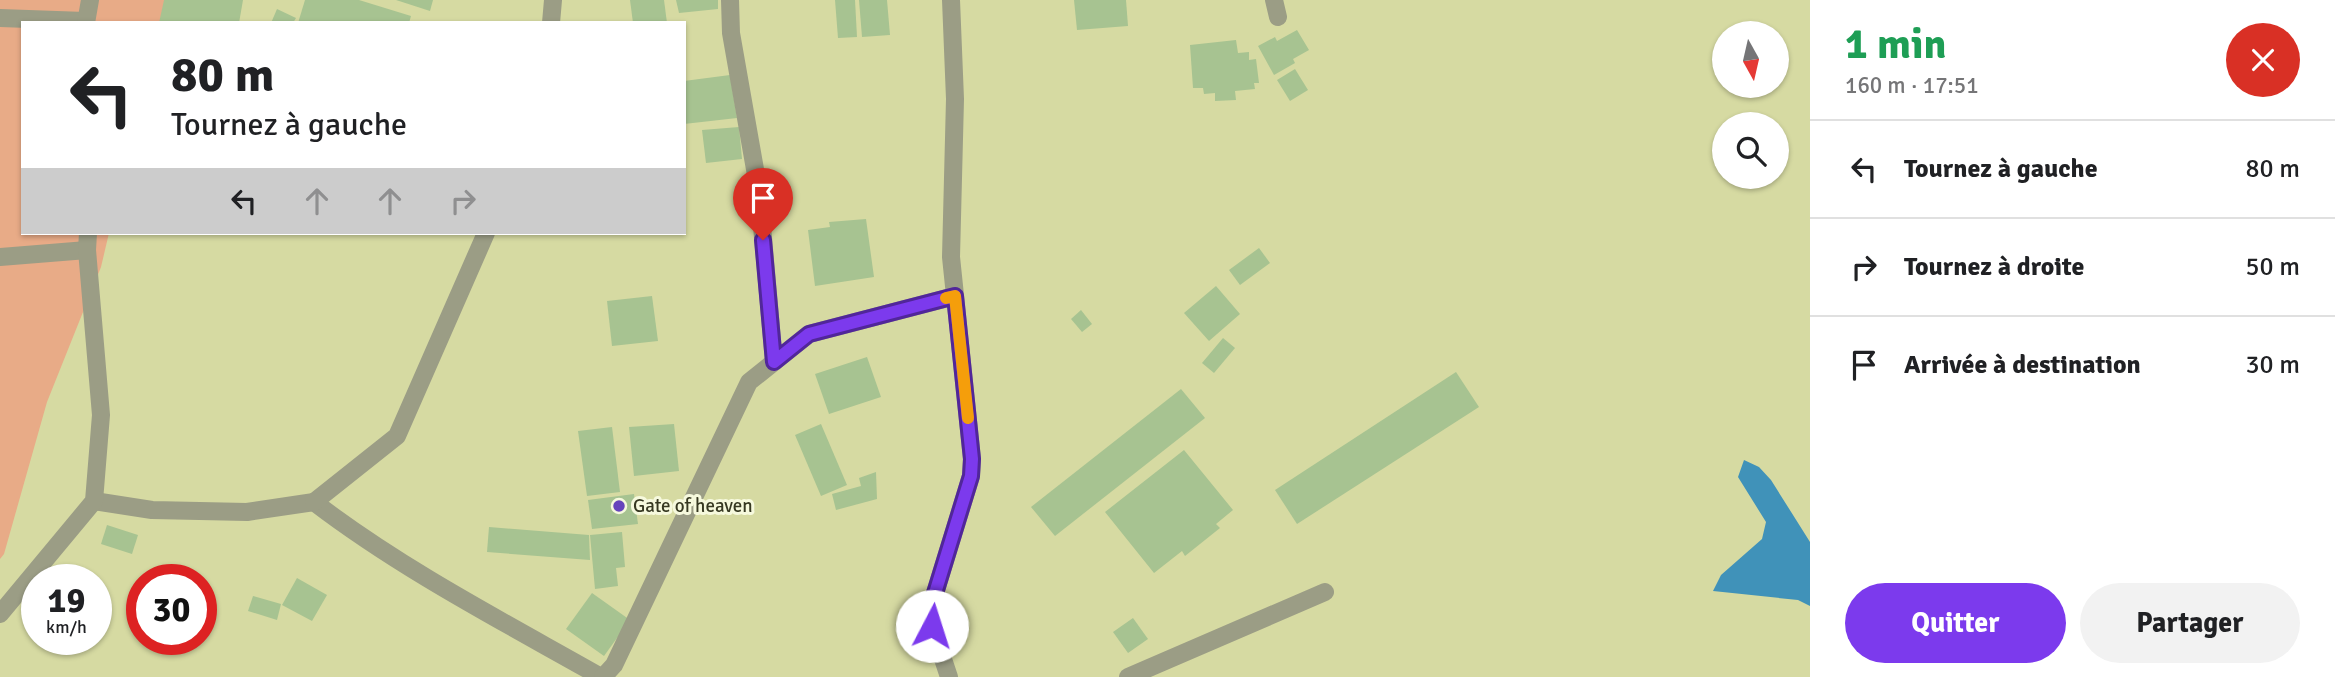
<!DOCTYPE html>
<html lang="fr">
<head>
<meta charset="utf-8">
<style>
  :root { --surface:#fff; --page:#f2f2f2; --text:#202124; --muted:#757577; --line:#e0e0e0; --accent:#7c3aed }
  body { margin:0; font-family:Signika,sans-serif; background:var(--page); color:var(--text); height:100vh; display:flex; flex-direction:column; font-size:26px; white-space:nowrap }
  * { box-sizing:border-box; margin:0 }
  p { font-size:23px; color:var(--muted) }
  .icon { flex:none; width:38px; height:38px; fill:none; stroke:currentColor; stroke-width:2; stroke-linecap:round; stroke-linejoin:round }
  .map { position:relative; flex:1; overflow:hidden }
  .panel { display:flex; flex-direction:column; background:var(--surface); width:525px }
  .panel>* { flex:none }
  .guide { position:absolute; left:21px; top:21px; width:665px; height:214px; border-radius:0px; box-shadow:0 2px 5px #0004; background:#fff; color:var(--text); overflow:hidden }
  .needle { width:46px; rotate:172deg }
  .tools { position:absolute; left:1712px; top:21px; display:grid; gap:14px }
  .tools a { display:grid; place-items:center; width:77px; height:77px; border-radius:50%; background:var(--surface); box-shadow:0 2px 5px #0004; font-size:35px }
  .speed { position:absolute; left:21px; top:564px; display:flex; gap:14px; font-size:35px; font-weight:700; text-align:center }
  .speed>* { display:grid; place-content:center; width:91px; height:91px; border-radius:50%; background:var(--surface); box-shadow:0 2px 5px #0004; line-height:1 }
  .speed small { font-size:18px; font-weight:400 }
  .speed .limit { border:10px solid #d22; background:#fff; color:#111 }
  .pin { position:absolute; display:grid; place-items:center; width:60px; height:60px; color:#fff; margin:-72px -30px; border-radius:50% 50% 50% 0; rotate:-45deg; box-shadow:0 0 7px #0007 }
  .pin .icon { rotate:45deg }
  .me { position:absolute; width:77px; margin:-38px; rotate:5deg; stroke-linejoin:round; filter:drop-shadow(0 0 5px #0008) }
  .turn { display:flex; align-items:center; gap:24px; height:147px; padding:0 35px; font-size:32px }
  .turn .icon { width:91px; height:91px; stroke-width:2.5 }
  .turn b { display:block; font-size:49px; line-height:60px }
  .lanes { display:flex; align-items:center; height:66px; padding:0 35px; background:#0003; justify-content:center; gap:35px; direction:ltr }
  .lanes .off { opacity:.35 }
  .round { display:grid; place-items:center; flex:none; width:74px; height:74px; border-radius:37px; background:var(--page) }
  .summary { display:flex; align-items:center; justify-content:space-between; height:119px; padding:0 35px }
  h1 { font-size:42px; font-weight:700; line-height:52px; color:#1e9e55 }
  .primary-button { display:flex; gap:14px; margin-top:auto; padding:14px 35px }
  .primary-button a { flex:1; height:80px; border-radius:42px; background:var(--accent); color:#fff; font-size:28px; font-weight:700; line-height:80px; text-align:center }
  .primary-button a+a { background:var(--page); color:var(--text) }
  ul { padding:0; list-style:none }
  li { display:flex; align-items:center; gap:21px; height:98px; padding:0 35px; border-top:2px solid var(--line) }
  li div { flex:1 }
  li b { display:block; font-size:26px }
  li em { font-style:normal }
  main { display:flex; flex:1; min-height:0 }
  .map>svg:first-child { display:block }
</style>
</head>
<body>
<main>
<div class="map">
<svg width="1810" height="677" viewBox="0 0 1810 677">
  <rect width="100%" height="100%" fill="#d6daa2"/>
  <polygon fill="#e8ab87" points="0,0 174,0 167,23 23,23 23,233 109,233 101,267 47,402 4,554 0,559"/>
  <polygon fill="#4092b9" points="1744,460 1759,467 1771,480 1810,542 1810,606 1798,600 1713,591 1721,575 1762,539 1766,522 1738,477"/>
  <g fill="#a7c391">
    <polygon points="164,0 243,0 239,23 159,23"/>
    <polygon points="305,0 359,0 411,16 409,23 298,23"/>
    <polygon points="396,0 433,0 430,11"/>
    <polygon points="630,0 664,0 667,23 633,23"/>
    <polygon points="676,0 718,0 718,9 679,13"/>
    <polygon points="835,0 855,0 857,37 838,38"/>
    <polygon points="859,0 887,0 890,35 862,37"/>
    <polygon points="1074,0 1126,0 1128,26 1077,30"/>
    <polygon points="277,9 296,18 293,23 271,23"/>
    <polygon points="1297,30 1309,50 1293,59 1295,63 1274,75 1258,46 1275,37 1277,41"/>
    <polygon points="1236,40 1238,53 1249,52 1249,60 1256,59 1259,83 1254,83 1255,89 1235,91 1236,100 1215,101 1215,93 1204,94 1203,88 1193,88 1190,45"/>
    <polygon points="1295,69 1308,90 1290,101 1277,80"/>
    <polygon points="730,75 737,118 684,124 684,81"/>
    <polygon points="739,127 742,159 706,163 702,130"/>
    <polygon points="866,219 874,277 815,286 808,230 830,227 829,222"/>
    <polygon points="1259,248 1270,263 1240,285 1229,270"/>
    <polygon points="1216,286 1240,314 1209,341 1184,313"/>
    <polygon points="652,296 658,341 612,346 607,301"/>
    <polygon points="1081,310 1092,324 1082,332 1071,319"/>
    <polygon points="1223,338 1235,348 1214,373 1202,363"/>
    <polygon points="867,357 881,397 829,414 815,374"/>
    <polygon points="1456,372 1479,407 1297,524 1275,490"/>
    <polygon points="1181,389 1205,418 1055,536 1031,507"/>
    <polygon points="674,424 679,471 634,476 629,427"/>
    <polygon points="821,424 847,485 821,496 795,435"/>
    <polygon points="612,427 620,492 587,496 578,431"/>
    <polygon points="1184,450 1233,510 1216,524 1220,528 1185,556 1182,551 1154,573 1105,512"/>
    <polygon points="876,472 877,499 836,510 832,494 861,486 859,478"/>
    <polygon points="634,494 638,524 592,529 588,500"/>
    <polygon points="107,525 138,535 132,554 101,544"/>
    <polygon points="489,527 589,535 590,560 487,552"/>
    <polygon points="622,532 625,567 616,568 618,586 595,589 590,535"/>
    <polygon points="297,578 327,595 312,621 282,605"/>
    <polygon points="592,593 630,620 604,656 566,629"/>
    <polygon points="253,596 281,604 277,620 248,611"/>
    <polygon points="1133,618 1148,639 1128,653 1113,632"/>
  </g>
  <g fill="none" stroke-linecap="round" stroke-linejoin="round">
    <g stroke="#9b9d85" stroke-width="18">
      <polyline points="730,0 731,33 759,192 774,362"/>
      <polyline points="1274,0 1278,17"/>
      <polyline points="0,18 85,21"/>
      <polyline points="86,23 90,0"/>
      <polyline points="551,23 553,0"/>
      <polyline points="0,257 87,250"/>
      <path d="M94,501L152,510L247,512L314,502C403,570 504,622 601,677"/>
      <polyline points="314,502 397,436 486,233"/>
      <polyline points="0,614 94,501 101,415 87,250 88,233"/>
      <polyline points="603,677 614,665 749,382 809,334 955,296"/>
      <polyline points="949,677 932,626 932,603 971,476 972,459 951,257 955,99 951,0"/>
      <polyline points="1128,677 1325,592"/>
    </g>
  </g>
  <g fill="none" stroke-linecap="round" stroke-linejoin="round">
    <g stroke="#51269a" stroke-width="18">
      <polyline id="route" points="763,240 774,362 809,334 955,296 972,459 971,476 932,603 932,626"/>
    </g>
    <use href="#route" stroke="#7c3aed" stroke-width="12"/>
    <polyline stroke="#f59e0b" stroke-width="12" points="946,298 955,296 968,418"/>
  </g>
  <circle fill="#6644bc" stroke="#f6f9dd" stroke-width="2.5" cx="619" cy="506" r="7"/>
  <g text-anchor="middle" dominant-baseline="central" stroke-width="6" stroke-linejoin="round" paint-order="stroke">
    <g font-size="19" fill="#363821" stroke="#f6f9dd" text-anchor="start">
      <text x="633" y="506">Gate of heaven</text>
    </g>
  </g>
</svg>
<div class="tools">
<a><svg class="needle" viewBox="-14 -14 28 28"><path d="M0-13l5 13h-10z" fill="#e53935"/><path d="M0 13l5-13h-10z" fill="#757577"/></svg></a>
<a><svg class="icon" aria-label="search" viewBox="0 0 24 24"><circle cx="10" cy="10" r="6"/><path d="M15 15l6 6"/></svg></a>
</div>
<div class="speed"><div>19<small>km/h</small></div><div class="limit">30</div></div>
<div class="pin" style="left:763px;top:240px;background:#d93025"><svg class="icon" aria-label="arrive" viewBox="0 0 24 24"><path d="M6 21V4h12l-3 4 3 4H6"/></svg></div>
<svg class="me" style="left:932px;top:626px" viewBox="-20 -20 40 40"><circle r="19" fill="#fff"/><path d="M0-13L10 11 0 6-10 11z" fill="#7c3aed"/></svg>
<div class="guide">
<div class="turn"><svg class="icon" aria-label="left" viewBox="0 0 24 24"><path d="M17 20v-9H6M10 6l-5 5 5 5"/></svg><div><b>80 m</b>Tournez à gauche</div></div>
<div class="lanes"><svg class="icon" aria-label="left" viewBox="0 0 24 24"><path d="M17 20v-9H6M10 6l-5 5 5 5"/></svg><svg class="icon off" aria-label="ahead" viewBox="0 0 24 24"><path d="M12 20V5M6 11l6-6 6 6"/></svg><svg class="icon off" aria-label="ahead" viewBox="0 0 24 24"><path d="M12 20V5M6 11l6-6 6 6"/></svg><svg class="icon off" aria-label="right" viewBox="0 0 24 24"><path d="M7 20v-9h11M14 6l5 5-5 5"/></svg></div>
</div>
</div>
<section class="panel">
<div class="summary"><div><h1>1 min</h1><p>160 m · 17:51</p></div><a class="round" style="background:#d93025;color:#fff"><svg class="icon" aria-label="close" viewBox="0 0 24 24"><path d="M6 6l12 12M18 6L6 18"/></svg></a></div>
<ul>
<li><svg class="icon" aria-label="left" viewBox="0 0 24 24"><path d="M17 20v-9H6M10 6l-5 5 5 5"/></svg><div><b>Tournez à gauche</b></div><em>80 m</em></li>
<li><svg class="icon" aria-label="right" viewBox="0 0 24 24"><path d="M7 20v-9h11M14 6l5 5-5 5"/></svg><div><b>Tournez à droite</b></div><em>50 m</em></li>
<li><svg class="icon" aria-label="arrive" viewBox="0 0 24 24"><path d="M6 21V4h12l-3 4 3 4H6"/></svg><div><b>Arrivée à destination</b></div><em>30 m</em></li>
</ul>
<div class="primary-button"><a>Quitter</a><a>Partager</a></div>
</section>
</main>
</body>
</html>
